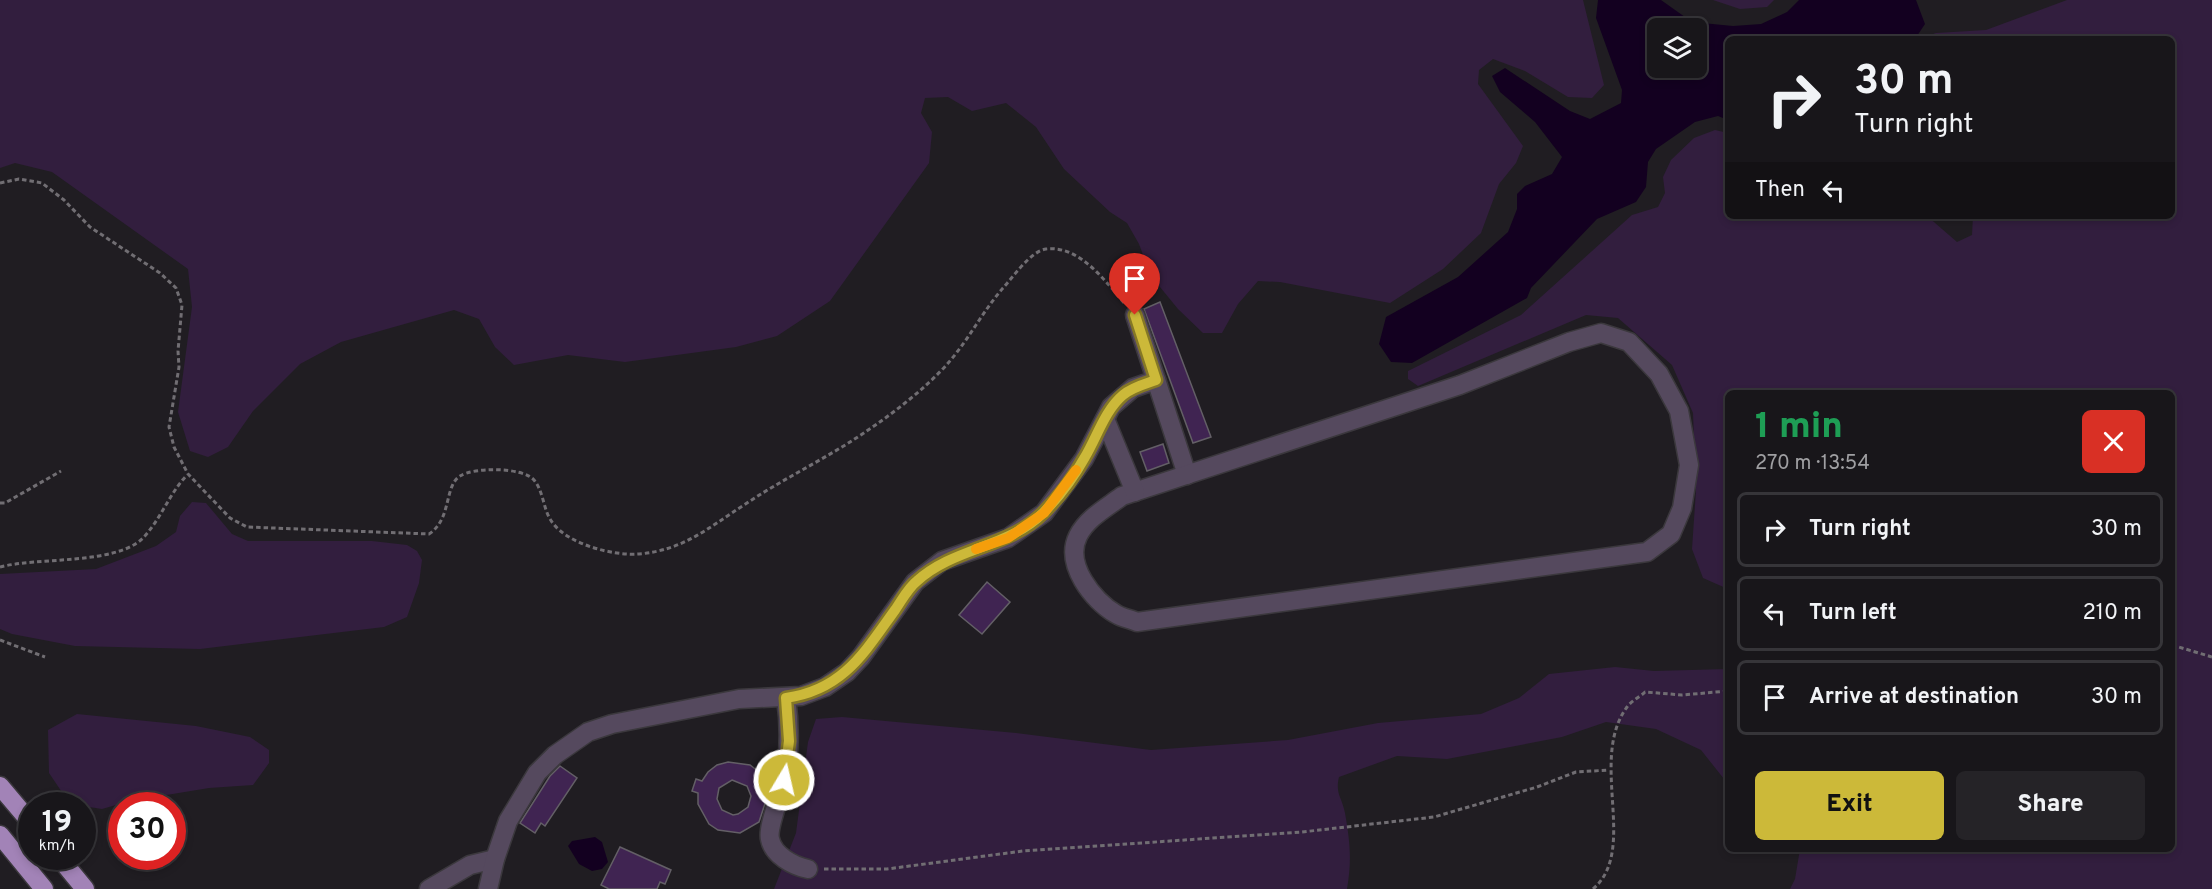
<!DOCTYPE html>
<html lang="en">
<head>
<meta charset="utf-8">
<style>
  :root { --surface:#18161a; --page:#252327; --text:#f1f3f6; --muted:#9f9fa2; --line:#363539; --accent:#ccb939 }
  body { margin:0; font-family:Overpass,sans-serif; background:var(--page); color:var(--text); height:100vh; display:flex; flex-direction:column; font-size:22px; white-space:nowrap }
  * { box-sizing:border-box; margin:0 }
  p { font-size:20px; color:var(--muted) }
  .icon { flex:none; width:33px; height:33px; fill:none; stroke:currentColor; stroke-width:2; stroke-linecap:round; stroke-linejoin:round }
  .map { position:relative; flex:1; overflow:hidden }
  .side { position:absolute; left:1725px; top:390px; width:450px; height:462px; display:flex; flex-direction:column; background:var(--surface); border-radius:9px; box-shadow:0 3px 9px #0003,0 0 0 2px var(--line) }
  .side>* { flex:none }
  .top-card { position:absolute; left:1725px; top:36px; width:450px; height:183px; border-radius:9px; box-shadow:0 3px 9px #0003,0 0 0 2px var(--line); background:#18161a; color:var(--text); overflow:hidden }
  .controls { position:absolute; left:1647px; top:18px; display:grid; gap:12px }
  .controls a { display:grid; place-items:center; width:60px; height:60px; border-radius:9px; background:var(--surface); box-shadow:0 3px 9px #0003,0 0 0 2px var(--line); font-size:30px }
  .speed { position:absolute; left:18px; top:792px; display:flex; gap:12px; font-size:30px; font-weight:700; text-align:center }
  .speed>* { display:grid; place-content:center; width:78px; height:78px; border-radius:50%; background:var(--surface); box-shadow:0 3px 9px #0003,0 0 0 2px var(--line); line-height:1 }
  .speed small { font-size:15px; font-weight:400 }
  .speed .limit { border:9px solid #d22; background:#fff; color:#111 }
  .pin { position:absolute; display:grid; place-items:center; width:51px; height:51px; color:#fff; margin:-62px -26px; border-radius:50% 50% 50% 0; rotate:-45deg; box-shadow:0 0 6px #0007 }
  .pin .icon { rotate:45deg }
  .me { position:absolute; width:66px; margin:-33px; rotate:9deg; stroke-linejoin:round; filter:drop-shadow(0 0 4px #0008) }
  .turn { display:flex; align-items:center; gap:21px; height:126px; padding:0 30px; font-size:27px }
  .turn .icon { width:78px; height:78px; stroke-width:2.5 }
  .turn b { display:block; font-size:42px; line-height:51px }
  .then { display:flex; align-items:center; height:57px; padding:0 30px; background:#0003; gap:12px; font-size:22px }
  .round { display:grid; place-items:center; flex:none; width:63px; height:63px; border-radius:9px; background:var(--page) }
  .head { display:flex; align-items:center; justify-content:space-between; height:102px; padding:0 30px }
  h1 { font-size:36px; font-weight:800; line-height:45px; color:#1e9e55 }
  .button { display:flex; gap:12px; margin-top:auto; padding:12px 30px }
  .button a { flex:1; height:69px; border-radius:9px; background:var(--accent); color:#111; font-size:24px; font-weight:800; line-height:69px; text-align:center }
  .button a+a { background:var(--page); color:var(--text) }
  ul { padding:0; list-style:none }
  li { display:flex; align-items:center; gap:18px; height:75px; margin:0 12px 9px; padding:0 18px; border:3px solid var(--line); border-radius:9px }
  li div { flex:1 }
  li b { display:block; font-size:22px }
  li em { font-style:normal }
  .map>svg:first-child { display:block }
</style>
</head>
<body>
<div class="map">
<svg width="2212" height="889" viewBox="0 0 2212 889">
  <rect width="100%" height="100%" fill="#201d22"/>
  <g fill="#321e3e">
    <polygon points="0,0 1583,0 1604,85 1592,98 1568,97 1525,71 1493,59 1479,70 1478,84 1523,146 1516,163 1499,184 1481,233 1443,269 1390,303 1280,282 1258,281 1238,304 1222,333 1203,333 1178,309 1151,276 1139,244 1127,223 1110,212 1064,169 1036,127 1006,103 972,111 948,97 925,98 921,113 932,132 929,163 830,301 777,336 736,347 625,362 568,355 514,365 495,347 479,319 454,310 341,342 300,364 253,411 228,447 208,457 190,451 178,412 192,307 188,269 52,172 15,163 0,168"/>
    <polygon points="1713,0 1774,0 1767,7 1740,9"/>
    <polygon points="2067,0 2212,0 2212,889 1790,889 1795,879 1800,849 2172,849 2172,393 1728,393 1728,589 1703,578 1692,549 1696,490 1693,413 1672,365 1618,318 1586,315 1418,386 1408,379 1408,371 1521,315 1632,215 1658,207 1665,193 1663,177 1671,160 1694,138 1715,130 1728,133 1728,216 1927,216 1957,242 1972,235 1973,216 2172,216 2172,39 1920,39 1936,33 1986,30"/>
    <polygon points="192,502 206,503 232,534 248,541 372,541 407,545 417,551 422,560 419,583 407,617 384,627 200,649 75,646 12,634 0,629 0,574 96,569 156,546 176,532 180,516"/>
    <path d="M1615,667L1654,671L1728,669V784L1701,750L1656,729L1606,722L1562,737L1447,759L1397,756L1339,777C1335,794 1342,797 1345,813C1350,842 1352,860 1347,889H774L796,833L808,742L816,719L842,717L1016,733L1151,750L1288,740L1378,723L1481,714L1519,698L1549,674Z"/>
    <polygon points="77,714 196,726 250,737 269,750 269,763 253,785 209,788 130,801 102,809 70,804 49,773 48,730"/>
  </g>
  <g fill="#130020" fill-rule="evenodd">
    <path d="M1598,0H1661L1692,22L1733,26L1761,24L1787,12L1799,0H1916L1925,24L1915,39H1728V120L1718,116L1695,122L1656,149L1648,162L1646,187L1636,202L1597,219L1531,288L1527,298L1412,363L1391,362L1379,344L1386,317L1458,277L1508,232L1517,209V194L1525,186L1552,174L1562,157L1535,122L1500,92L1492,76L1505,68L1570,111L1590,119L1621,103L1622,90L1596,18ZM1658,28H1696V68H1658Z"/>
    <polygon points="595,837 602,842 608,862 602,869 592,871 579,864 568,846 572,841"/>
  </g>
  <g fill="#402452" stroke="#635f66" stroke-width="1.5" fill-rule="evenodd">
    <polygon points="1160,302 1211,437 1193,443 1144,309"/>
    <polygon points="1163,444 1169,463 1147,471 1140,452"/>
    <polygon points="987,582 1010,602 982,634 959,615"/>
    <path d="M728,762L750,765L759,772L769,791L759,822L740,833L718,830L709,824L698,804V793L692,791L696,779L702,781L708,772L717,765ZM732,780L747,786L751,796L748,807L738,814L733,815L722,810L717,799L719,788Z"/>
    <polygon points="560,766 577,778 545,826 541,823 535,833 520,823 550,776"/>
    <polygon points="620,847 671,870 665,884 660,882 657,889 609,889 601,885"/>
  </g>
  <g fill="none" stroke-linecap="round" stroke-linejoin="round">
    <g stroke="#3b383d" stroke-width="21">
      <g id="minor">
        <polyline points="1135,315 1187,475"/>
        <path d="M1601,333L1629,342L1659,374L1679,411L1689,465L1682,508L1671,534L1647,552L1137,622C1131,619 1122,618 1116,614C1093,601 1064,564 1078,536C1087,518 1106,508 1122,496L1460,385L1569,342Z"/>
        <polyline points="1105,419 1135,492"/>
        <path d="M786,698C790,726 790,753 784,781C781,795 767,827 770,839C773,855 793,866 808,869"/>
        <polyline points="429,889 470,865 495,859"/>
        <polyline points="488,889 495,859 508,821 537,773 555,755 588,732 612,724 739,699 801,696 825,687 847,672 861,657 915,582 942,561 1008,538 1044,513 1084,459 1111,407 1133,388 1156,380"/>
      </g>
    </g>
    <g stroke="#3b383d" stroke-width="21">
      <g id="highway">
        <polyline points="0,786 32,824"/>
        <polyline points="0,835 44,889"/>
        <polyline points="58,856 85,889"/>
      </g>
    </g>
    <g stroke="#716e73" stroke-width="3" stroke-dasharray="4.5 3" stroke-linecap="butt">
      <path d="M0,183L19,179L42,183L64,200L90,227L160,273L176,288L182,305L178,351L179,367L169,427L174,447L188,474L230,518L247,527L429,534C452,519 444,486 460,476C474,467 523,467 534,480C544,492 543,510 552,522C567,544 613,556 639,554C684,550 708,528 744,505C778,482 815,464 850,442C883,421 924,391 949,362C969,339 983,311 1003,288C1013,277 1031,251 1046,249C1080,245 1106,282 1125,304"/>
      <polyline points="0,503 5,503 61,471"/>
      <path d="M0,567C38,557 116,565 143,538C161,519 169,494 187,475"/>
      <polyline points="0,640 45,657"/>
      <polyline points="2172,645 2212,657"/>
      <polyline points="824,869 887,869 1023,851 1302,832 1434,817 1537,787 1576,772 1609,770"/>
      <path d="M1593,889C1639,850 1588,760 1627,707C1631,701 1640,697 1645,692L1682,695L1728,691"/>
    </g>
    <use href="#minor" stroke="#55495e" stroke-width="18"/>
    <use href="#highway" stroke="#a283b7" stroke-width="18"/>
  </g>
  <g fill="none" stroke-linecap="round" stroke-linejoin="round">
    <g stroke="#857825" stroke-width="15">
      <path id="route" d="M784,780L789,741L786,698C843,690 864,653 895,610C902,600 908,588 917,581C954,547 1009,548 1044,512C1059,497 1075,475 1085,457C1097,437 1105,410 1123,395C1132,387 1145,384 1156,380L1135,315"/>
    </g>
    <use href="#route" stroke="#ccb939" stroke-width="10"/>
    <polyline stroke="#f59e0b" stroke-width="10" points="976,549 1008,538 1044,513 1076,470"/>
  </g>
</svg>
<div class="controls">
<a><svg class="icon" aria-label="layers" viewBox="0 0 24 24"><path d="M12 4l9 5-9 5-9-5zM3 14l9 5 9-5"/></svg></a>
</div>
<div class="speed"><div>19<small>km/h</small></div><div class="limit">30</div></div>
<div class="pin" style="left:1135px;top:315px;background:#d93025"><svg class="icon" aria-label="arrive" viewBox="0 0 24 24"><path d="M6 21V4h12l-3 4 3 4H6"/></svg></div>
<svg class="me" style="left:784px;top:780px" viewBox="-20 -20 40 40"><circle r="17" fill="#ccb939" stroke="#fff" stroke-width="3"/><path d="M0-11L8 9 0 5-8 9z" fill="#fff"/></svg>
<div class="top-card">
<div class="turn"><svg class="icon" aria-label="right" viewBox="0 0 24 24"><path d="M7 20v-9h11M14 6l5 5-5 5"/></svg><div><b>30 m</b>Turn right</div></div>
<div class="then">Then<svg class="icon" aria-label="left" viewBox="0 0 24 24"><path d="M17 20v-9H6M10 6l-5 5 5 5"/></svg></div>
</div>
<section class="side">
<div class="head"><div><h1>1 min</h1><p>270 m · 13:54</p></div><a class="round" style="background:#d93025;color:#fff"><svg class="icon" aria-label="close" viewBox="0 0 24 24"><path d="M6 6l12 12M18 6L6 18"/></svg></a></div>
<ul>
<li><svg class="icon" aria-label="right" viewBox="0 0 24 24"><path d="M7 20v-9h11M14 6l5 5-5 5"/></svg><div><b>Turn right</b></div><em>30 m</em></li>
<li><svg class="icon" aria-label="left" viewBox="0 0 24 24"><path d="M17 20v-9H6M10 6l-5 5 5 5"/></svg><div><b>Turn left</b></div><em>210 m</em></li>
<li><svg class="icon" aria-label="arrive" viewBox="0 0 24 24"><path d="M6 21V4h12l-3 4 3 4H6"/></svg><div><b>Arrive at destination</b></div><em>30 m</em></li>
</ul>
<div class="button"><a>Exit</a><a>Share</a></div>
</section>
</div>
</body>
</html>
